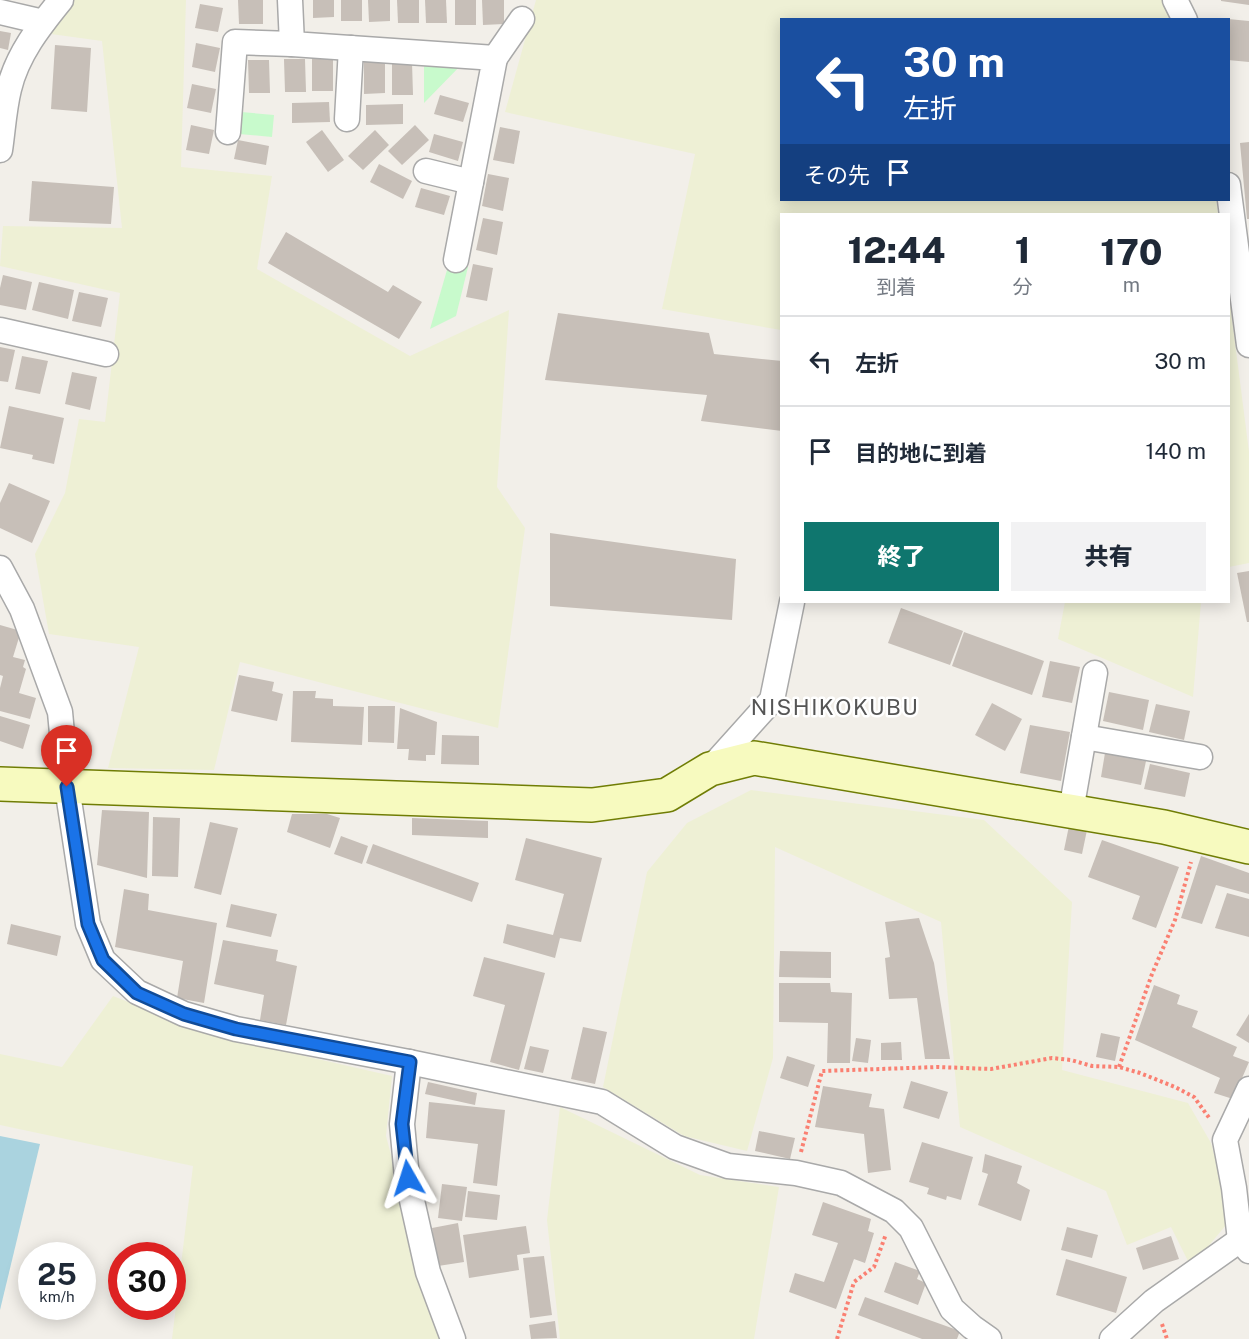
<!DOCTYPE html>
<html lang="ja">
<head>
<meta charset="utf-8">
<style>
  :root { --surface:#fff; --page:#f2f2f3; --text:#1f2937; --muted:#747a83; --line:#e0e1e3; --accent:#0f766e }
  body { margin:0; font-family:"Public Sans","Noto Sans JP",sans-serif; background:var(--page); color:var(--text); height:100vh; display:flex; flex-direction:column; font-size:22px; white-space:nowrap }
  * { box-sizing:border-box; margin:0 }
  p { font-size:20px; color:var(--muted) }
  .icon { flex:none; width:33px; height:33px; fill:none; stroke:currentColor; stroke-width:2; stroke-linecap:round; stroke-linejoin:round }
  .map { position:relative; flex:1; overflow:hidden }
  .sheet { position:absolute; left:780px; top:213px; width:450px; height:390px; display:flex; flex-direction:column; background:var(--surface); border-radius:0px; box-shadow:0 3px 15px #0003 }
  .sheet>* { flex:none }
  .guide { position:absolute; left:780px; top:18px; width:450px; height:183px; border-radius:0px; box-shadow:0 3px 15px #0003; background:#1a4fa0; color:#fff; overflow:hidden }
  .speed { position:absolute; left:18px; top:1242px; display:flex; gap:12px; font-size:30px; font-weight:700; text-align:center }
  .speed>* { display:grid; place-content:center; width:78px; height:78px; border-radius:50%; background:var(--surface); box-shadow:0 3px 15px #0003; line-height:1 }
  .speed small { font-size:15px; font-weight:400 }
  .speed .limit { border:9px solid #d22; background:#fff; color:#111 }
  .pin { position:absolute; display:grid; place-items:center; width:51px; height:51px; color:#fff; margin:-62px -26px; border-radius:50% 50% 50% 0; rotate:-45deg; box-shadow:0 0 6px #0007 }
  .pin .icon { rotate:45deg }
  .me { position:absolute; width:66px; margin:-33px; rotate:354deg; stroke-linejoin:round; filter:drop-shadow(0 0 4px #0008) }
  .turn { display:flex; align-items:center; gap:21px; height:126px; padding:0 24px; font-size:27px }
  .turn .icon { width:78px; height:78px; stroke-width:2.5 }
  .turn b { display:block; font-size:42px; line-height:51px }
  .then { display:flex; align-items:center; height:57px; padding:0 24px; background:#0003; gap:12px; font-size:22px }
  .eta { display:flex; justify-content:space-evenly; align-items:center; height:102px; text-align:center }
  .eta b { font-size:36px; font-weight:800; line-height:42px }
  .button { display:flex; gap:12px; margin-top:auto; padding:12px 24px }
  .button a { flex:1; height:69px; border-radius:0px; background:var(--accent); color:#fff; font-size:24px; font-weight:800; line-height:69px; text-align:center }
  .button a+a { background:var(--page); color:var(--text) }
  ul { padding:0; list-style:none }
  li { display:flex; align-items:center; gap:18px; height:90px; padding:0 24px; border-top:2px solid var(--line) }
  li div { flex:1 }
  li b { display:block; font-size:22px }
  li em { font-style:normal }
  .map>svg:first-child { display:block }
</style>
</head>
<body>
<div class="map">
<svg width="1249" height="1339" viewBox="0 0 1249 1339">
  <rect width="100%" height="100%" fill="#f2efe9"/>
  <g fill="#eef0d5">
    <polygon points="74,0 186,0 181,167 272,176 257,269 410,356 509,310 497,487 525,528 498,728 240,662 214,770 108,768 139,647 49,634 35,554 65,493 79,419 105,422 120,293 0,266 3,226 122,228 102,41 51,34"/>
    <polygon points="536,0 1164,0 1173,19 782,20 782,200 1216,200 1218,214 782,214 781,330 662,309 695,154 505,112"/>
    <polygon points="1229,296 1249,452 1249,563 1229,567"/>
    <polygon points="1065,602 1201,602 1193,697 1058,639"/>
    <polygon points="751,790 984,820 1072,902 1062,1070 1188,1103 1211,1143 1231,1219 1191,1267 1171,1227 1127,1245 1106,1191 960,1127 941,922 775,847 773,1058 747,1151 684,1136 603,1087 647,872 687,823"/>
    <polygon points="113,996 213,1035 392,1076 386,1136 440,1339 172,1339 193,1166 0,1125 0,1054 62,1067"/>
    <polygon points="560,1107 700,1175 779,1187 754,1339 560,1339 547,1220"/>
  </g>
  <g fill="#c8facc">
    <polygon points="424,60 463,63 424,103"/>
    <polygon points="241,112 274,115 272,137 239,134"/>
    <polygon points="449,263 468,267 456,316 430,329"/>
  </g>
  <polygon fill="#aad3df" points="0,1136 40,1144 0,1310"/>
  <g fill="#c7bfb8">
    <polygon points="238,0 263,0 263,24 239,24"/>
    <polygon points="313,0 334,0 334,17 313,18"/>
    <rect x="341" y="0" width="21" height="21"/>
    <polygon points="368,0 390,0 390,21 369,22"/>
    <polygon points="397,0 419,0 419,23 398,23"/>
    <polygon points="425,0 446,0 447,23 426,23"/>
    <rect x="455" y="0" width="21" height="25"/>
    <polygon points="482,0 504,0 504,24 483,25"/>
    <polygon points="1221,0 1249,0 1249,5 1221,1"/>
    <polygon points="200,4 223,8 218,32 195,28"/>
    <polygon points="1228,19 1249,21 1249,62 1228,60"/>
    <polygon points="0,31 11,33 8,50 0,48"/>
    <polygon points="196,43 220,48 215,72 192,67"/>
    <polygon points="55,45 91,48 87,112 51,109"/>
    <polygon points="333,57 333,91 312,91 312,58"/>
    <polygon points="284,59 305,59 306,92 285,92"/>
    <polygon points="248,60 269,60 270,93 249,93"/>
    <polygon points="385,60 385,93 364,94 364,61"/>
    <polygon points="392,62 412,62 413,95 392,95"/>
    <polygon points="192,84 216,89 211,113 187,108"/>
    <polygon points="440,95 469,103 463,122 434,114"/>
    <polygon points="329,102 330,122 292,123 292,103"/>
    <polygon points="403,104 403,124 366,125 366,105"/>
    <polygon points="191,125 214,130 209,154 186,150"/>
    <polygon points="415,125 429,140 402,165 388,151"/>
    <polygon points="500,127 520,131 514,164 493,160"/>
    <polygon points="322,130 344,160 328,172 306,142"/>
    <polygon points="375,130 389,145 363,170 348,156"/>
    <polygon points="434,134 463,142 458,161 429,152"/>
    <polygon points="238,140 269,146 266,165 234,159"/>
    <polygon points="1249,142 1249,219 1247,219 1240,143"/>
    <polygon points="379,164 412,181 403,199 370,182"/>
    <polygon points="488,174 509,178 503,211 482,206"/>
    <polygon points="32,181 114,187 111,224 29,221"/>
    <polygon points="421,188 450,196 444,215 415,207"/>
    <polygon points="483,218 503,222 497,255 476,250"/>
    <polygon points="286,232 388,292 393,285 422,302 399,339 268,263"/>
    <polygon points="473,264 493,268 487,301 466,297"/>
    <polygon points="3,275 32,282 26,310 0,305 0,288"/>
    <polygon points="39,282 74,290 68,319 32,310"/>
    <polygon points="79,292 108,298 101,327 72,321"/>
    <polygon points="558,313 709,333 714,354 782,361 782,431 701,421 707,395 545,380"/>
    <polygon points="0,347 15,350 8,382 0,381"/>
    <polygon points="22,356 48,361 40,394 15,389"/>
    <polygon points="72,372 97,377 90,410 65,404"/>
    <polygon points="9,406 64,418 54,464 32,459 33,455 0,448"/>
    <polygon points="9,483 50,501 32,543 0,528 0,503"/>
    <polygon points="550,533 736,559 732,620 550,606"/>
    <polygon points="1249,571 1249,622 1247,622 1237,573"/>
    <polygon points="901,608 963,631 950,665 888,643"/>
    <polygon points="0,625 21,631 13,657 25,660 23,667 26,669 19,693 36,698 30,719 0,711 0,688 3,676 0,675"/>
    <polygon points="964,632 1044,661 1032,695 952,666"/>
    <polygon points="1050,661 1080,667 1072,703 1042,697"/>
    <polygon points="239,675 274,682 272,691 283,694 277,721 231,711"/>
    <polygon points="293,691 316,691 315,698 333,699 333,706 364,707 362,745 291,742"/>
    <polygon points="1109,692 1149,700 1143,730 1103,721"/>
    <polygon points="992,703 1022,719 1005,751 975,735"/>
    <polygon points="1156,704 1190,711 1184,740 1149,732"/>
    <polygon points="368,706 395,706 394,743 368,742"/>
    <polygon points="400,708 437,722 435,755 426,755 426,761 408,760 409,749 397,749"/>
    <polygon points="0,716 30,725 23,749 0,741"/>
    <polygon points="1030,725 1070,732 1061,781 1020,773"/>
    <polygon points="442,735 479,736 479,765 441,764"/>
    <polygon points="1105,753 1146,761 1141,785 1101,777"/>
    <polygon points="1150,764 1190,773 1185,797 1144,789"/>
    <polygon points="102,810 149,812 147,878 97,865"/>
    <polygon points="292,814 327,814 340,818 330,848 287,832"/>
    <polygon points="153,817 180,818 178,877 152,876"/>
    <polygon points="412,818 488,821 488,838 412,835"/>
    <polygon points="210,822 238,828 221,895 194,888"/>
    <polygon points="1069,826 1087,830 1082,854 1064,850"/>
    <polygon points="341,836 368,846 362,864 334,854"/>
    <polygon points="526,838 602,858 581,942 560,938 555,958 503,943 507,924 553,935 564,894 515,880"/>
    <polygon points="1102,840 1179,867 1156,928 1132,919 1140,896 1088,877"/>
    <polygon points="373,844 479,883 472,902 366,863"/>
    <polygon points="1201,856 1249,873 1249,894 1216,885 1202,924 1181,918"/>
    <polygon points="124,889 149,894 148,910 217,923 204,1003 177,998 183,961 115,947"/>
    <polygon points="1227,893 1249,899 1249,937 1215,928"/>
    <polygon points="231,904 277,914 271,937 226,927"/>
    <polygon points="919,918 934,963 950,1059 925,1059 917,998 889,999 885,958 890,957 885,922"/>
    <polygon points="11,924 61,936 57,956 7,944"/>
    <polygon points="223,940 278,950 276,961 297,966 286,1025 260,1020 264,995 214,984"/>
    <polygon points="780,951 831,952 831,978 779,977"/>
    <polygon points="484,957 545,973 519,1070 490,1062 505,1005 473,996"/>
    <polygon points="779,983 830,983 831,992 852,993 850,1063 827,1063 828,1023 779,1022"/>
    <polygon points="1154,985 1180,995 1177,1004 1198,1011 1192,1027 1237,1047 1233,1056 1249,1062 1233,1099 1214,1093 1220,1078 1135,1040"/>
    <polygon points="1249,1014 1249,1043 1236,1035"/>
    <polygon points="583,1027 607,1032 595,1084 571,1079"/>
    <polygon points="1101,1033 1120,1037 1115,1061 1096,1057"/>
    <polygon points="856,1038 871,1040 868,1063 852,1061"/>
    <polygon points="901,1042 902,1060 881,1060 881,1043"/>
    <polygon points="530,1046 549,1050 543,1073 524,1069"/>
    <polygon points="787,1056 815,1065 808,1087 780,1078"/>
    <polygon points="911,1081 948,1092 939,1119 903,1108"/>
    <polygon points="428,1082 477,1093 475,1105 425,1094"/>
    <polygon points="823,1086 872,1094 869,1107 884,1109 891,1170 868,1173 864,1134 815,1127"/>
    <polygon points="429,1102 505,1110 497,1186 473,1183 478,1144 426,1138"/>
    <polygon points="759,1131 795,1138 790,1159 755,1151"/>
    <polygon points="922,1142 973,1157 961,1200 947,1196 946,1200 927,1194 929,1188 909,1182"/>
    <polygon points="985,1154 1022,1166 1017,1183 1030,1190 1021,1221 978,1205 988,1174 982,1172"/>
    <polygon points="442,1184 467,1187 462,1221 438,1218"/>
    <polygon points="468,1191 500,1195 497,1220 465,1217"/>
    <polygon points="823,1202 871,1219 868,1231 874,1233 865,1263 854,1259 836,1309 789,1292 795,1273 824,1282 838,1243 812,1235"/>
    <polygon points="458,1223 464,1262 438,1266 432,1228"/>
    <polygon points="526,1226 530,1253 517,1255 519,1270 469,1278 463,1235"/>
    <polygon points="1067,1227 1098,1235 1092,1258 1061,1250"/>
    <polygon points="1171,1236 1179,1259 1143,1270 1136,1248"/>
    <polygon points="544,1256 552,1315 530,1318 523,1258"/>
    <polygon points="1066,1259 1127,1277 1116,1313 1056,1295"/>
    <polygon points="895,1262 920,1271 917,1279 926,1283 918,1305 884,1292"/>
    <polygon points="865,1297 960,1331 957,1339 922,1339 858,1315"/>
    <polygon points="555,1321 557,1338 531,1339 529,1325"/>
  </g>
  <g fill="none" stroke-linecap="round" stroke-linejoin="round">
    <g stroke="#a9a9a9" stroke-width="27">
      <g id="street">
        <polyline points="290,0 292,44 495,58 456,260"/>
        <polyline points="1175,0 1185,20"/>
        <polyline points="0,12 43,22"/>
        <polyline points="495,58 522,19"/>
        <polyline points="347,119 351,48"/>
        <polyline points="228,132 235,42 292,44"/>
        <path d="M0,150C3,130 4,109 9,89C17,55 39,27 61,0"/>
        <polyline points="426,171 471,182"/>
        <polyline points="1228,185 1249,345"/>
        <polyline points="0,330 106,354"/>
        <polyline points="0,568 22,609 60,712 67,787 88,924 103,960 137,992 184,1014 236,1029 409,1062 602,1102 675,1147 728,1166 796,1173 841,1183 894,1211 911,1228 952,1309 972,1327 989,1339"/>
        <polyline points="1084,737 1200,757"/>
        <polyline points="710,769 772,700 792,602"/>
        <polyline points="1071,811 1095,673"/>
        <polyline points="409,1062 402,1124 407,1178 428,1272 453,1339"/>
        <polyline points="1249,1089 1225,1140 1234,1188 1240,1240 1249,1251"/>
        <polyline points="1112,1339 1154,1301 1240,1240"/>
      </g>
    </g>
    <g stroke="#707d05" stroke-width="36">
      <polyline id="secondary" points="0,784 592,805 667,795 710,769 754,758 1164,827 1249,847"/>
    </g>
    <g stroke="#fa8072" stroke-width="4" stroke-dasharray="3 3" stroke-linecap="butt">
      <polyline points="1119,1067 1152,974 1175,920 1191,862"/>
      <polyline points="801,1152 822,1071 938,1067 991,1069 1052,1058 1071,1060 1092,1066 1119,1067 1140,1073 1175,1087 1194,1097 1210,1119"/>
      <polyline points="1162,1324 1167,1339"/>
      <polyline points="837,1339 854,1282 874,1267 886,1234"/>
    </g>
    <use href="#street" stroke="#fff" stroke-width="24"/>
    <use href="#secondary" stroke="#f7fabf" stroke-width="33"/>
  </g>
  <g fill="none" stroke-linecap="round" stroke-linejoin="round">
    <g stroke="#114b97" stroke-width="15">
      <polyline id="route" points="67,787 88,924 103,960 137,993 184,1014 236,1029 410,1062 402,1124 408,1178"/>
    </g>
    <use href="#route" stroke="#1a73e8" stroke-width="10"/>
  </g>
  <g text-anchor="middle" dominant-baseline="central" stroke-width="5" stroke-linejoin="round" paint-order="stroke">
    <g font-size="22" letter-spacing="1.5" fill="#555" stroke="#fff">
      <text x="835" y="707">NISHIKOKUBU</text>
    </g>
  </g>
</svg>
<div class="speed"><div>25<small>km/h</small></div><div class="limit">30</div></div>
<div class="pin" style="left:67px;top:787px;background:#d93025"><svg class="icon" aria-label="arrive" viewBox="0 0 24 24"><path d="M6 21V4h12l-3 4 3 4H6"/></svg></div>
<svg class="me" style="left:408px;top:1178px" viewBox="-20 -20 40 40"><path d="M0-17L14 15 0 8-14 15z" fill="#1a73e8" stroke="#fff" stroke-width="4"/></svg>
<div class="guide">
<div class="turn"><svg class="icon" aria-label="left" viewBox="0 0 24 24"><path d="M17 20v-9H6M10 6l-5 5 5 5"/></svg><div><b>30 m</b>左折</div></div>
<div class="then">その先<svg class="icon" aria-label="arrive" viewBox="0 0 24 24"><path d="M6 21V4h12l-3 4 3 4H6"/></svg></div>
</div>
<section class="sheet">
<div class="eta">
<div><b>12:44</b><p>到着</p></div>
<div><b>1</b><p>分</p></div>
<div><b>170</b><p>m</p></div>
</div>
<ul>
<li><svg class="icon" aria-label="left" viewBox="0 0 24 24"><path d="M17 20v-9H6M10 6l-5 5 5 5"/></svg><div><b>左折</b></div><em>30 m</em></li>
<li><svg class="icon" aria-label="arrive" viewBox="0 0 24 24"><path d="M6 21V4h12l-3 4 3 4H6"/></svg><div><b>目的地に到着</b></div><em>140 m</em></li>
</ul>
<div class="button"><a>終了</a><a>共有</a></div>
</section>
</div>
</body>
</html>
